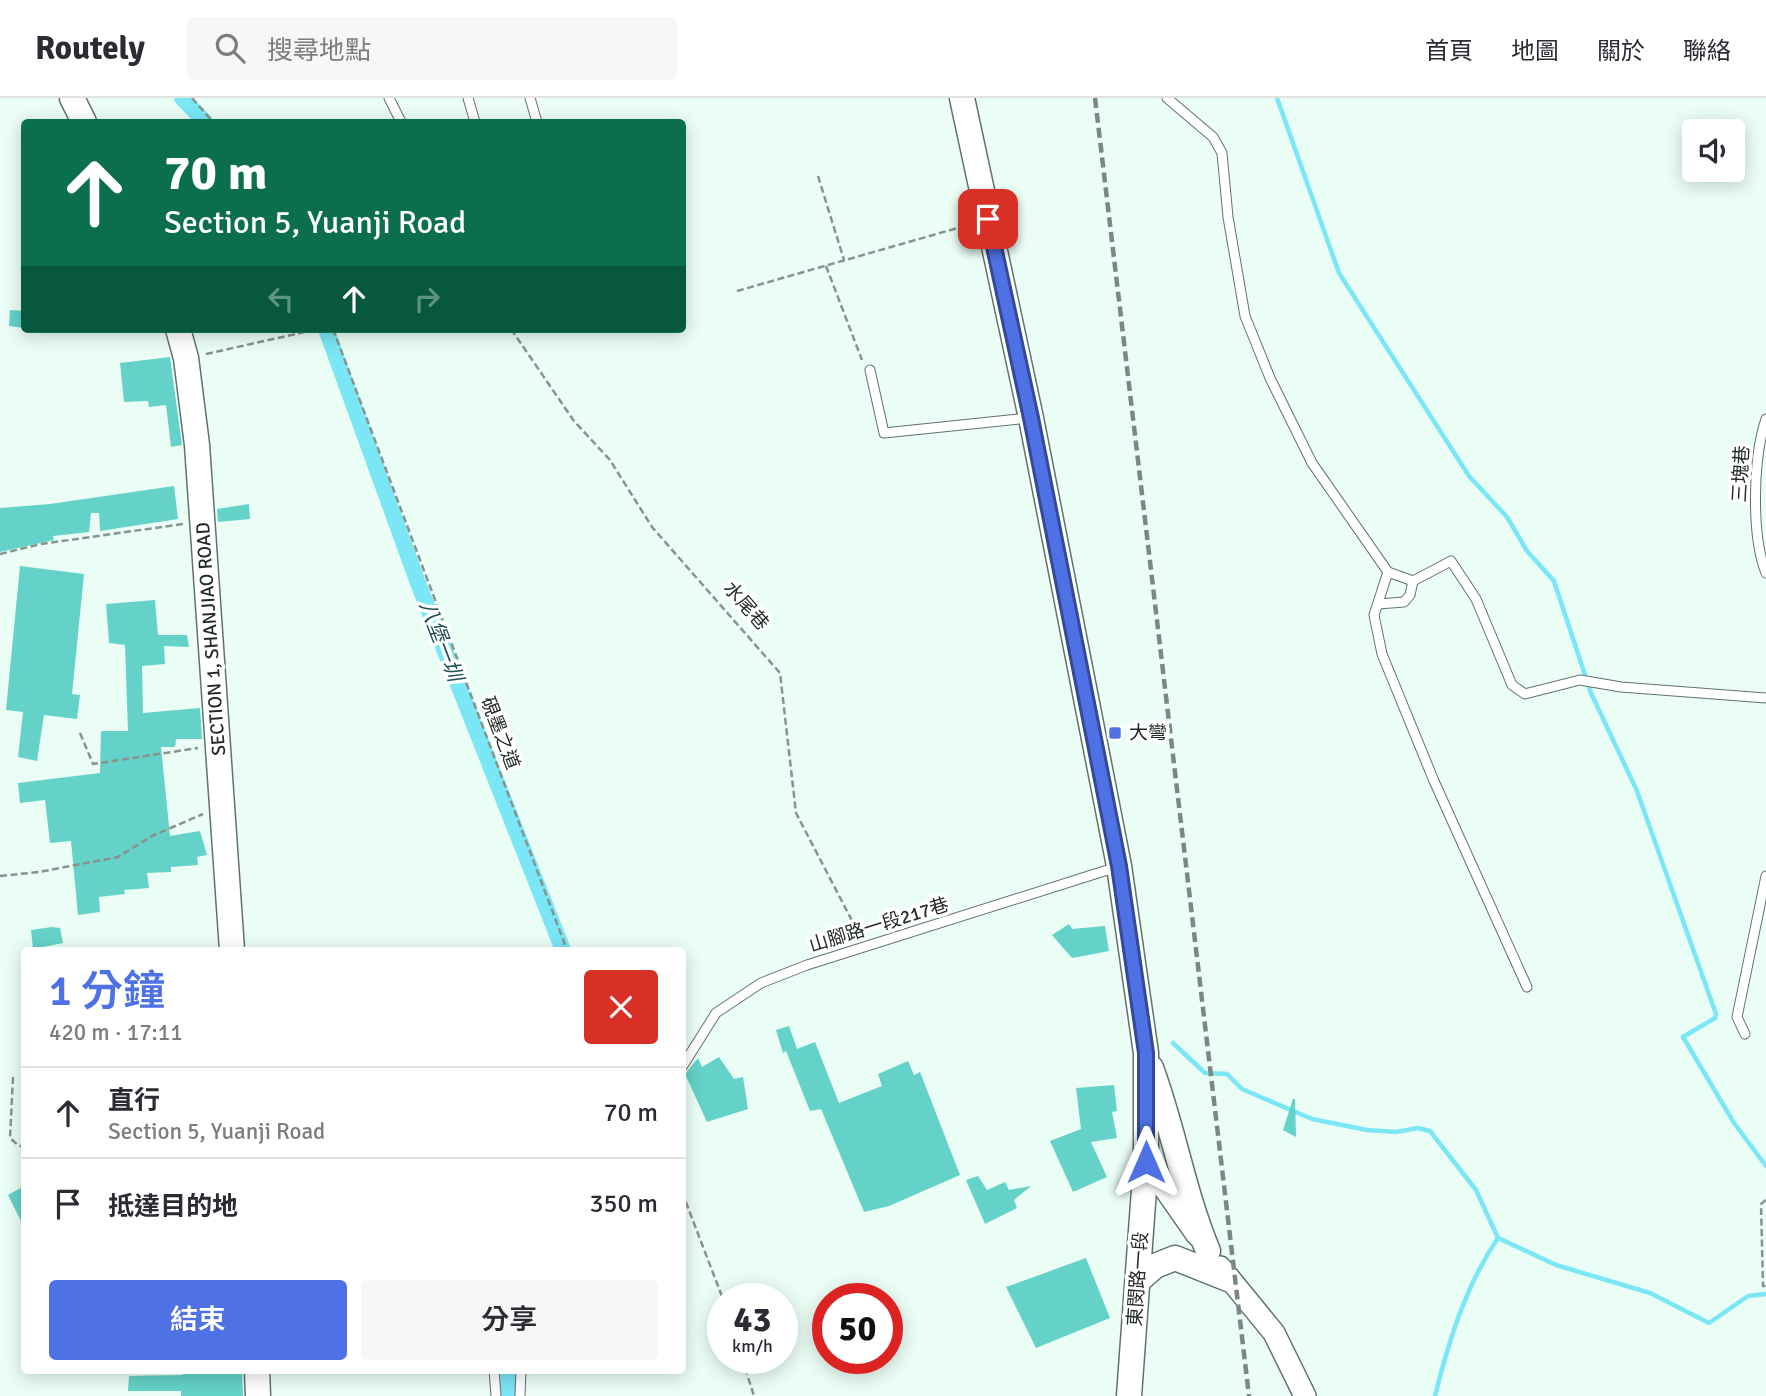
<!DOCTYPE html>
<html lang="zh-TW">
<head>
<meta charset="utf-8">
<style>
  :root { --surface:#fff; --page:#f7f7f7; --text:#2b2b33; --muted:#7c7c81; --line:#e1e1e2; --accent:#4e72e5 }
  body { margin:0; font-family:Signika,"Noto Sans TC",sans-serif; background:var(--page); color:var(--text); height:100vh; display:flex; flex-direction:column; font-size:26px; white-space:nowrap }
  * { box-sizing:border-box; margin:0 }
  p { font-size:23px; color:var(--muted) }
  .icon { flex:none; width:38px; height:38px; fill:none; stroke:currentColor; stroke-width:2; stroke-linecap:round; stroke-linejoin:round }
  .map { position:relative; flex:1; overflow:hidden }
  .sheet { position:absolute; left:21px; top:849px; width:665px; height:427px; display:flex; flex-direction:column; background:var(--surface); border-radius:7px; box-shadow:0 4px 18px #0003 }
  .sheet>* { flex:none }
  .top-card { position:absolute; left:21px; top:21px; width:665px; height:214px; border-radius:7px; box-shadow:0 4px 18px #0003; background:#0b6e4f; color:#fff; overflow:hidden }
  .controls { position:absolute; left:1682px; top:21px; display:grid; gap:14px }
  .controls a { display:grid; place-items:center; width:63px; height:63px; border-radius:7px; background:var(--surface); box-shadow:0 4px 18px #0003; font-size:35px }
  .speed { position:absolute; left:707px; top:1185px; display:flex; gap:14px; font-size:35px; font-weight:700; text-align:center }
  .speed>* { display:grid; place-content:center; width:91px; height:91px; border-radius:50%; background:var(--surface); box-shadow:0 4px 18px #0003; line-height:1 }
  .speed small { font-size:18px; font-weight:400 }
  .speed .limit { border:10px solid #d22; background:#fff; color:#111 }
  .pin { position:absolute; display:grid; place-items:center; width:60px; height:60px; color:#fff; margin:-30px; border-radius:14px; box-shadow:0 4px 10px #0006 }
  .me { position:absolute; width:77px; margin:-38px; rotate:0deg; stroke-linejoin:round; filter:drop-shadow(0 0 5px #0008) }
  .turn { display:flex; align-items:center; gap:24px; height:147px; padding:0 28px; font-size:32px }
  .turn .icon { width:91px; height:91px; stroke-width:2.5 }
  .turn b { display:block; font-size:49px; line-height:60px }
  .lanes { display:flex; align-items:center; height:66px; padding:0 28px; background:#0003; justify-content:center; gap:35px; direction:ltr }
  .lanes .off { opacity:.35 }
  .round { display:grid; place-items:center; flex:none; width:74px; height:74px; border-radius:7px; background:var(--page) }
  .overview { display:flex; align-items:center; justify-content:space-between; height:119px; padding:0 28px }
  h1 { font-size:42px; font-weight:600; line-height:52px; color:var(--accent) }
  .primary-button { display:flex; gap:14px; margin-top:auto; padding:14px 28px }
  .primary-button a { flex:1; height:80px; border-radius:7px; background:var(--accent); color:#fff; font-size:28px; font-weight:600; line-height:80px; text-align:center }
  .primary-button a+a { background:var(--page); color:var(--text) }
  ul { padding:0; list-style:none }
  li { display:flex; align-items:center; gap:21px; height:91px; padding:0 28px; border-top:2px solid var(--line) }
  li div { flex:1 }
  li b { display:block; font-size:26px }
  li em { font-style:normal }
  header { display:flex; align-items:center; gap:42px; box-sizing:border-box; height:98px; padding:0 35px; background:var(--surface); border-bottom:2px solid var(--line) }
  header strong { font-size:33px }
  nav { display:flex; gap:38px; margin-inline-start:auto; font-size:24px }
  .search { width:490px; height:63px; background:var(--page); display:flex; align-items:center; gap:18px; box-sizing:border-box; padding:0 24px; border-radius:7px; color:var(--muted); font-size:26px }
  .map>svg:first-child { display:block }
</style>
</head>
<body>
<header>
<strong>Routely</strong>
<div class="search"><svg class="icon" aria-label="search" viewBox="0 0 24 24"><circle cx="10" cy="10" r="6"/><path d="M15 15l6 6"/></svg>搜尋地點</div>
<nav><a>首頁</a><a>地圖</a><a>關於</a><a>聯絡</a></nav>
</header>
<div class="map">
<svg width="1766" height="1298" viewBox="0 0 1766 1298">
  <rect width="100%" height="100%" fill="#eafef5"/>
  <g fill="none" stroke-linecap="round" stroke-linejoin="round">
    <g stroke="#7ae6f6" stroke-width="4.5">
      <polyline points="1277,0 1339,175 1469,378 1507,419 1527,453 1554,483 1591,595 1637,693 1716,916 1715,920 1683,939 1734,1025 1766,1068"/>
      <polyline points="1173,945 1205,975 1227,976 1242,991 1312,1021 1367,1032 1396,1034 1418,1030 1430,1033 1476,1092 1498,1140 1556,1167 1650,1195 1709,1225 1748,1198 1766,1196"/>
      <path d="M1435,1298C1449,1242 1466,1187 1498,1140"/>
    </g>
    <g stroke="#7ae6f6" stroke-width="16">
      <polyline points="182,0 205,24"/>
      <polyline points="326,231 418,485 563,852"/>
      <polyline points="508,1298 508,1272"/>
    </g>
  </g>
  <g fill="#64d2c8">
    <polygon points="10,212 24,213 24,230 9,228"/>
    <polygon points="170,259 182,347 171,349 166,307 149,309 148,303 124,304 120,265"/>
    <polygon points="174,388 178,421 100,433 99,415 91,415 89,434 53,438 54,442 0,454 0,410 50,406"/>
    <polygon points="249,406 250,421 218,424 217,411"/>
    <polygon points="20,468 84,476 72,596 80,597 77,621 44,617 37,663 18,659 23,614 6,612"/>
    <polygon points="155,502 158,537 187,537 189,549 164,548 165,566 142,568 143,615 200,610 202,641 176,641 175,649 161,649 170,738 200,733 207,757 197,759 198,767 171,769 171,774 147,775 149,790 124,792 125,796 99,799 100,814 78,817 71,743 50,745 45,702 20,705 18,685 100,675 101,633 128,633 125,547 109,545 106,506"/>
    <polygon points="1069,826 1072,831 1105,828 1109,853 1072,860 1052,837"/>
    <polygon points="52,829 60,830 63,845 33,851 31,832"/>
    <polygon points="789,928 797,951 815,944 839,1005 882,988 878,976 908,963 914,977 920,974 960,1077 889,1108 864,1114 821,1011 810,1013 786,953 783,955 776,932"/>
    <polygon points="719,959 734,981 743,979 748,1011 707,1024 685,976 698,960 702,969"/>
    <polygon points="1114,987 1117,1013 1112,1014 1117,1040 1091,1044 1107,1079 1073,1094 1050,1043 1081,1031 1076,990"/>
    <polygon points="1293,1001 1295,1001 1296,1039 1283,1032"/>
    <polygon points="978,1078 987,1092 1005,1084 1009,1092 1031,1088 1014,1102 1017,1110 985,1126 966,1082"/>
    <polygon points="24,1088 24,1129 8,1097"/>
    <polygon points="1086,1160 1110,1220 1036,1250 1006,1189"/>
    <polygon points="183,1272 242,1272 243,1298 181,1298 181,1293 128,1293 129,1278 183,1277"/>
  </g>
  <g fill="none" stroke-linecap="round" stroke-linejoin="round">
    <g stroke="#61726b" stroke-width="11">
      <g id="service">
        <polyline points="389,0 401,24"/>
        <polyline points="468,0 475,24"/>
        <polyline points="530,0 537,24"/>
        <polyline points="1167,0 1213,39 1222,55 1228,119 1245,218 1270,280 1312,365 1388,474 1413,483 1451,463 1476,501 1512,587 1525,596 1580,582 1621,589 1766,600"/>
        <polyline points="870,272 884,335 1029,320"/>
        <path d="M1766,321C1753,359 1751,437 1766,475"/>
        <polyline points="1388,474 1374,517 1382,556 1434,683 1527,889"/>
        <polyline points="1378,506 1404,504 1410,497 1413,483"/>
        <polyline points="1745,936 1737,919 1766,778"/>
        <polyline points="682,969 716,915 761,885 807,867 1117,769"/>
        <polyline points="494,1272 496,1298"/>
        <polyline points="520,1298 521,1272"/>
      </g>
    </g>
    <g stroke="#61726b" stroke-width="24">
      <g id="tertiary">
        <polyline points="1146,1064 1197,1137"/>
        <polyline points="1220,1169 1274,1235 1305,1298"/>
      </g>
    </g>
    <g stroke="#61726b" stroke-width="27">
      <g id="secondary">
        <polyline points="72,0 84,24"/>
        <polyline points="962,0 1031,320 1119,768 1146,955 1146,1064 1129,1298"/>
        <polyline points="178,231 186,260 197,347 232,852"/>
        <path d="M1151,970C1174,1032 1183,1093 1208,1153"/>
        <polyline points="1138,1183 1155,1168 1175,1160 1228,1181"/>
        <polyline points="257,1272 258,1298"/>
      </g>
    </g>
    <g stroke="#87948e" stroke-width="2.5" stroke-dasharray="7 3.5" stroke-linecap="butt">
      <polyline points="192,0 213,24"/>
      <polyline points="818,78 844,162"/>
      <polyline points="826,168 862,262"/>
      <polyline points="737,193 968,127"/>
      <polyline points="333,231 567,852"/>
      <polyline points="511,231 574,323 610,362 652,429 780,575 796,715 860,838"/>
      <polyline points="206,256 318,231"/>
      <polyline points="0,456 41,446 183,426"/>
      <polyline points="80,635 93,666 198,650"/>
      <polyline points="0,778 39,774 118,759 152,738 203,716"/>
      <polyline points="13,979 10,1040 19,1048 24,1048"/>
      <polyline points="682,1094 723,1201"/>
      <polyline points="1766,1102 1761,1106 1763,1188 1766,1188"/>
      <polyline points="742,1260 754,1298"/>
    </g>
    <use href="#service" stroke="#fff" stroke-width="9"/>
    <use href="#tertiary" stroke="#fff" stroke-width="21"/>
    <use href="#secondary" stroke="#fff" stroke-width="24"/>
    <polyline stroke="#7b8882" stroke-width="4.5" stroke-dasharray="10 5" stroke-linecap="butt" points="1095,0 1249,1298"/>
  </g>
  <g fill="none" stroke-linecap="round" stroke-linejoin="round">
    <g stroke="#334a95" stroke-width="18">
      <polyline id="route" points="988,121 1031,320 1119,768 1146,955 1146,1064"/>
    </g>
    <use href="#route" stroke="#4e72e5" stroke-width="12"/>
  </g>
  <rect fill="#4e72e5" stroke="#fff" stroke-width="2.5" x="1108" y="628" width="14" height="14" rx="3.5"/>
  <g text-anchor="middle" dominant-baseline="central" stroke-width="7" stroke-linejoin="round" paint-order="stroke">
    <g font-size="19" fill="#232a27" stroke="#fff">
      <text transform="translate(1741 376) rotate(-87)">三塊巷</text>
      <text transform="translate(746 508) rotate(49)">水尾巷</text>
      <text transform="translate(211 541) rotate(-94)">SECTION 1, SHANJIAO ROAD</text>
      <text transform="translate(500 635) rotate(69)">硯墨之道</text>
      <text transform="translate(879 827) rotate(-17)">山腳路一段217巷</text>
      <text transform="translate(1138 1181) rotate(-86)">東閔路一段</text>
    </g>
    <g font-size="19" fill="#232a27" stroke="#fff" text-anchor="start">
      <text x="1129" y="635">大彎</text>
    </g>
    <g font-size="21" font-style="italic" fill="#225259" stroke="#fff">
      <text transform="translate(441 543) rotate(69)">八堡一圳</text>
    </g>
  </g>
</svg>
<div class="controls">
<a><svg class="icon" aria-label="sound" viewBox="0 0 24 24"><path d="M4 9h4l5-4v14l-5-4H4zM17 9q2 3 0 6"/></svg></a>
</div>
<div class="speed"><div>43<small>km/h</small></div><div class="limit">50</div></div>
<div class="pin" style="left:988px;top:121px;background:#d93025"><svg class="icon" aria-label="arrive" viewBox="0 0 24 24"><path d="M6 21V4h12l-3 4 3 4H6"/></svg></div>
<svg class="me" style="left:1146px;top:1064px" viewBox="-20 -20 40 40"><path d="M0-17L14 15 0 8-14 15z" fill="#4e72e5" stroke="#fff" stroke-width="4"/></svg>
<div class="top-card">
<div class="turn"><svg class="icon" aria-label="ahead" viewBox="0 0 24 24"><path d="M12 20V5M6 11l6-6 6 6"/></svg><div><b>70 m</b>Section 5, Yuanji Road</div></div>
<div class="lanes"><svg class="icon off" aria-label="left" viewBox="0 0 24 24"><path d="M17 20v-9H6M10 6l-5 5 5 5"/></svg><svg class="icon" aria-label="ahead" viewBox="0 0 24 24"><path d="M12 20V5M6 11l6-6 6 6"/></svg><svg class="icon off" aria-label="right" viewBox="0 0 24 24"><path d="M7 20v-9h11M14 6l5 5-5 5"/></svg></div>
</div>
<section class="sheet">
<div class="overview"><div><h1>1 分鐘</h1><p>420 m · 17:11</p></div><a class="round" style="background:#d93025;color:#fff"><svg class="icon" aria-label="close" viewBox="0 0 24 24"><path d="M6 6l12 12M18 6L6 18"/></svg></a></div>
<ul>
<li><svg class="icon" aria-label="ahead" viewBox="0 0 24 24"><path d="M12 20V5M6 11l6-6 6 6"/></svg><div><b>直行</b><p>Section 5, Yuanji Road</p></div><em>70 m</em></li>
<li><svg class="icon" aria-label="arrive" viewBox="0 0 24 24"><path d="M6 21V4h12l-3 4 3 4H6"/></svg><div><b>抵達目的地</b></div><em>350 m</em></li>
</ul>
<div class="primary-button"><a>結束</a><a>分享</a></div>
</section>
</div>
</body>
</html>
